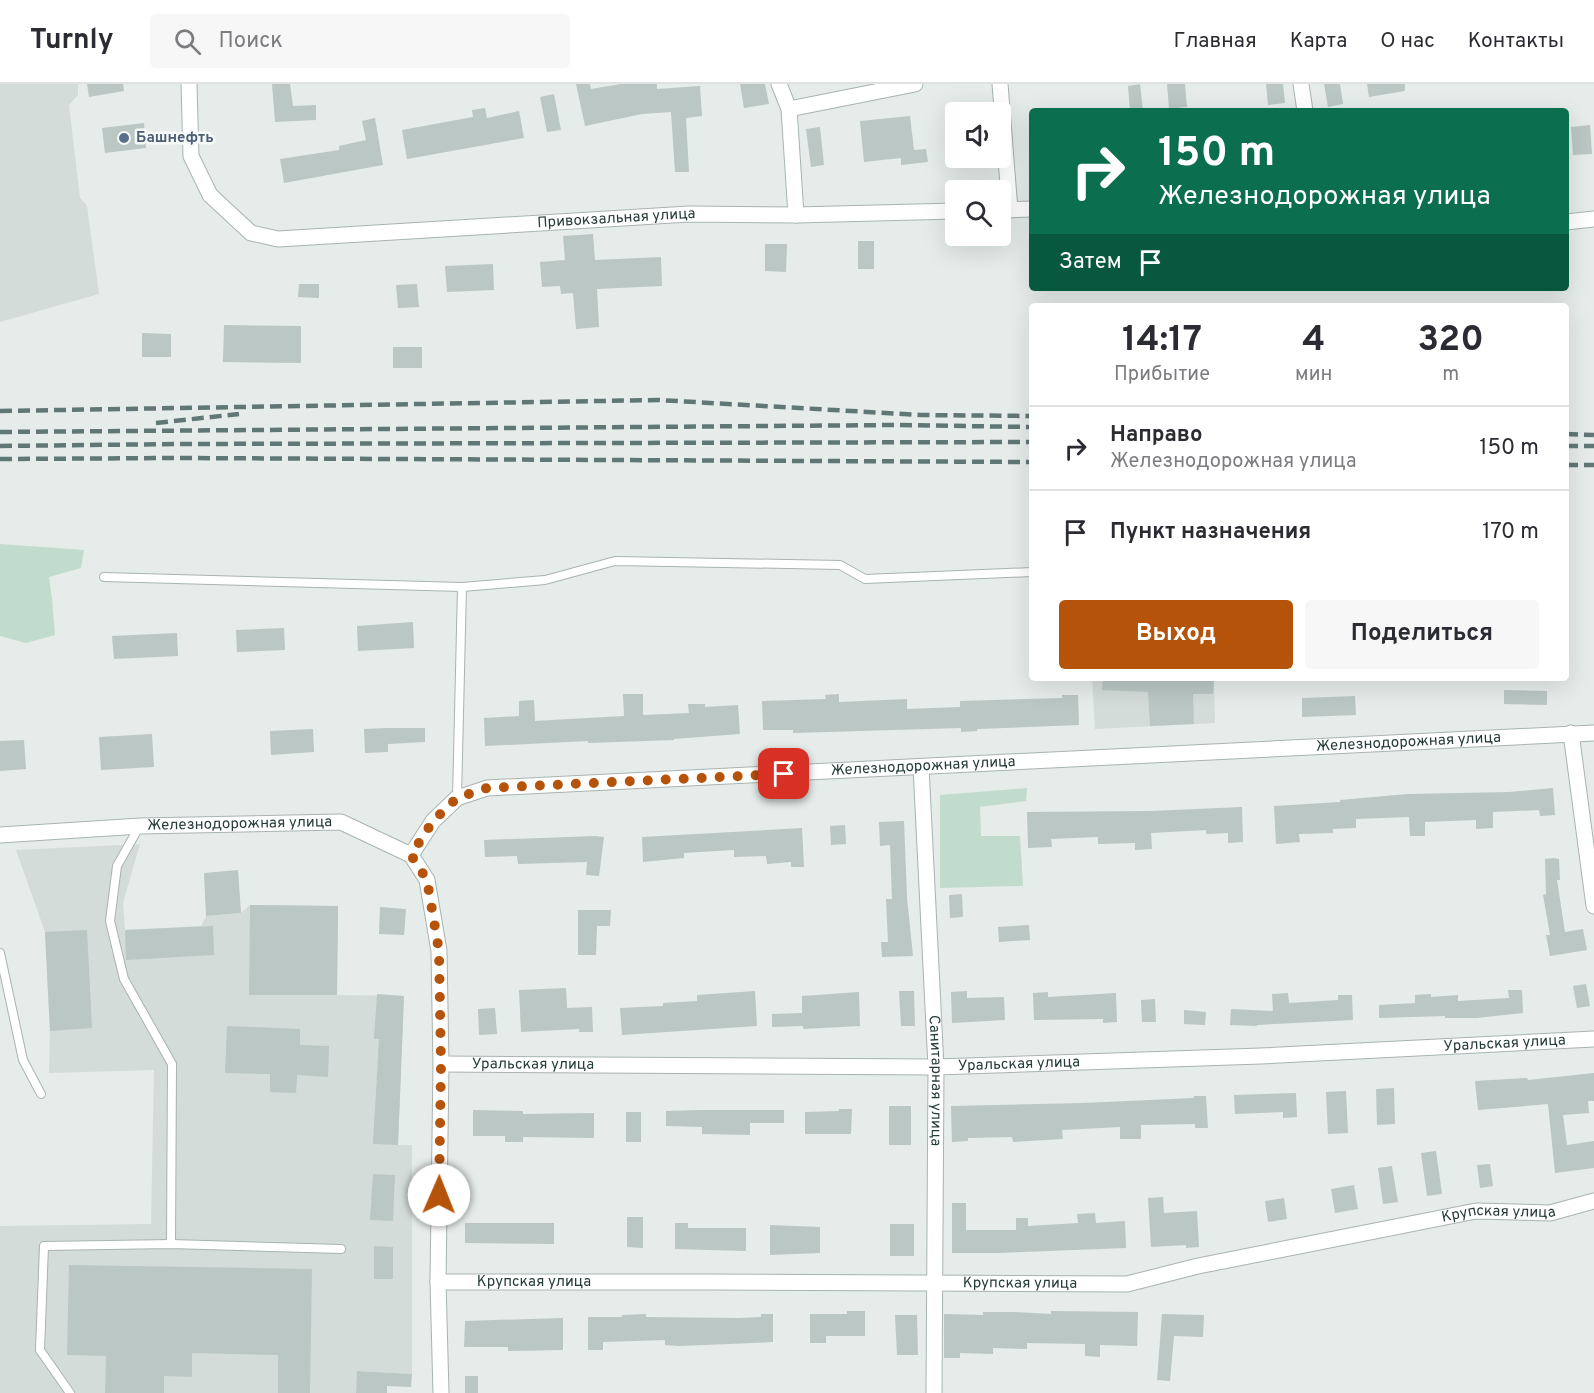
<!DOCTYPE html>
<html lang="ru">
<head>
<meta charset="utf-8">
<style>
  :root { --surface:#fff; --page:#f7f7f7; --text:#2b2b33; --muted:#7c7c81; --line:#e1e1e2; --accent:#b45309 }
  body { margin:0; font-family:Overpass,sans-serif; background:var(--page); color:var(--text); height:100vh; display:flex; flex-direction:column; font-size:22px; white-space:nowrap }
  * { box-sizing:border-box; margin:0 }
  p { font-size:20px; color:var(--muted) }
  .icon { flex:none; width:33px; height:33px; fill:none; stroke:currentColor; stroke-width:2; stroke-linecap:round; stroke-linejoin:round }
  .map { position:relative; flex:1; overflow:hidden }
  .panel { position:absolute; left:1029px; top:219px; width:540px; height:378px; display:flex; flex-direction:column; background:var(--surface); border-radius:6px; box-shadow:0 6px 24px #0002 }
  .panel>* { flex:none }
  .banner { position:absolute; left:1029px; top:24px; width:540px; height:183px; border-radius:6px; box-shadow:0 6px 24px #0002; background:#0b6e4f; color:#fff; overflow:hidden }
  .fabs { position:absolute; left:945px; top:18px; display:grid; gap:12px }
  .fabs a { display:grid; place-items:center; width:66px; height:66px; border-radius:6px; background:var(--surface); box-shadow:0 6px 24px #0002; font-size:30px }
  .pin { position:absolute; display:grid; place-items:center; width:51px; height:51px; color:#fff; margin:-26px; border-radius:12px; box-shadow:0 3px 9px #0006 }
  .me { position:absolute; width:66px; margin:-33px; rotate:1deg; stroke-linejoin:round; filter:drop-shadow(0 0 4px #0008) }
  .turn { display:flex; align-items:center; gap:21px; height:126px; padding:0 30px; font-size:27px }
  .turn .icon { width:78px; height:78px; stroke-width:2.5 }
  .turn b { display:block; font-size:42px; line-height:51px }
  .then { display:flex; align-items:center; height:57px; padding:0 30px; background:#0003; gap:12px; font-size:22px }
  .eta { display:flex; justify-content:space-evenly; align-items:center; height:102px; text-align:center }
  .eta b { font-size:36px; font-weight:700; line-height:42px }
  .primary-button { display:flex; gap:12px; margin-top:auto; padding:12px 30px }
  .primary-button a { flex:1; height:69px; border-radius:6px; background:var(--accent); color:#fff; font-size:24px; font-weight:700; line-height:69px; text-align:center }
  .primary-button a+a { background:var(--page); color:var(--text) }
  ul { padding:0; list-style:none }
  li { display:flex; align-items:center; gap:18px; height:84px; padding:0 30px; border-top:2px solid var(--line) }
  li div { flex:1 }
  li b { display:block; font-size:22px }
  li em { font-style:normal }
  header { display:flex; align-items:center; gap:36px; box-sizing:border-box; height:84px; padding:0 30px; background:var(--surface); border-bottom:2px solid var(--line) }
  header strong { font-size:28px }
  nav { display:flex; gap:33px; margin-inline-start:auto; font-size:21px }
  .search { width:420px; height:54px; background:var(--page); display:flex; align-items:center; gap:15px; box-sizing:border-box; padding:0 21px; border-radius:6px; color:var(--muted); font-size:22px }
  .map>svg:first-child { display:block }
</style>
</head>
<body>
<header>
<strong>Turnly</strong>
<div class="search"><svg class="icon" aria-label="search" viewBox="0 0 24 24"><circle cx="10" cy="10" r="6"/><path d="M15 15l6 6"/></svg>Поиск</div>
<nav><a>Главная</a><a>Карта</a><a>О нас</a><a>Контакты</a></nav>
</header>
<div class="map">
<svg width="1594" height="1309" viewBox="0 0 1594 1309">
  <rect width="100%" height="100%" fill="#e5ecea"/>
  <g fill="#d3dcd9">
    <polygon points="0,0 78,0 78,11 69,21 80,114 87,122 99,210 0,238"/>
    <polygon points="1092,594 1214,594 1215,639 1095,645"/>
    <polygon points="140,760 123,819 125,846 201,842 206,832 241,829 250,821 338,822 337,911 404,912 398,1061 412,1061 412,1290 358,1287 356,1309 0,1309 0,1142 151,1140 154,986 49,989 50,947 45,848 16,766"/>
  </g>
  <g fill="#c1dbcc">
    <polygon points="0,460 84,466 81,484 49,493 52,515 55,551 26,559 0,552"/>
    <polygon points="1027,704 1026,717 980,723 981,752 1020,752 1023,802 940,804 940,711"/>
  </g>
  <g fill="#bac7c4">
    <polygon points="87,0 123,0 124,7 89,13"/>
    <polygon points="272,0 290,0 293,22 316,21 316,36 275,38"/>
    <polygon points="576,0 590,0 591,5 621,0 657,0 657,5 700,2 702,32 686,34 689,88 675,88 671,28 642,30 585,42"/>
    <polygon points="740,0 765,0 769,20 744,24"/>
    <polygon points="1140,0 1143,27 1130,27 1128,2"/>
    <polygon points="1167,0 1185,0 1187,23 1169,25"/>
    <polygon points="1266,0 1283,0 1285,19 1268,21"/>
    <polygon points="1324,0 1340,0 1343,20 1328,23"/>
    <polygon points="1367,0 1405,0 1405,7 1369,13"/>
    <polygon points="554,10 561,46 547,48 540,13"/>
    <polygon points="485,24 487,34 519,27 524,54 407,75 402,46 473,33 472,26"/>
    <polygon points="910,32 914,66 926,65 928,78 901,81 901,74 864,78 860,37"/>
    <polygon points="375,34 383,81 284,99 280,75 339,66 339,62 366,56 362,37"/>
    <polygon points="144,39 146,64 105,69 102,44"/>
    <polygon points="1590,41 1592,70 1573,71 1571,43"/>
    <polygon points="820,43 824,81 811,83 806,45"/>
    <polygon points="593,150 595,176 661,173 662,202 597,205 599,243 576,245 573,209 561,210 560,202 542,203 540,178 565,176 563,152"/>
    <rect x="858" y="157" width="16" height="28"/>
    <polygon points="765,160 787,160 786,188 765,187"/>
    <polygon points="493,180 494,206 447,208 445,182"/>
    <polygon points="299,200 319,200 319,214 298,213"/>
    <polygon points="417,200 419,223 398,224 396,201"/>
    <polygon points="224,241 301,242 301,279 223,278"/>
    <polygon points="142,249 171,250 171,273 142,273"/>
    <rect x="393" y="263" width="29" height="21"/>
    <polygon points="413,538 414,564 358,567 357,542"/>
    <polygon points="284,544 285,566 237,568 236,546"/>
    <polygon points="177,549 178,572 114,575 112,552"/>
    <polygon points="1103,594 1214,594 1213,610 1193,610 1194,640 1150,642 1148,608 1102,606"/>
    <polygon points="1504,606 1547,607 1547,621 1504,620"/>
    <polygon points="623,610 643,610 643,631 689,629 688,620 705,620 705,623 738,621 740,650 674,655 674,656 588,659 588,657 485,662 484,634 519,632 519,617 534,616 535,637 587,634 624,632"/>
    <polygon points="839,610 839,618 907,615 907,625 960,623 960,617 1062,614 1062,611 1078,611 1079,641 977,645 977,647 961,648 961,644 793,649 793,646 763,646 762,617 826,615 825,611"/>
    <polygon points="1355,612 1356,631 1302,633 1302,614"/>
    <polygon points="387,644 425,644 425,658 388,660 388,668 365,669 364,645"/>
    <polygon points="313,645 314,668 271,671 270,647"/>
    <polygon points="152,650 154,683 101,686 99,653"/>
    <polygon points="24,656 26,685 0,687 0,657"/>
    <polygon points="1553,704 1555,731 1540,732 1539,726 1493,728 1493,744 1476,745 1476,736 1425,738 1425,752 1410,752 1409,733 1356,735 1356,744 1333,745 1333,749 1299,750 1300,758 1276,760 1274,722 1340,718 1340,716 1408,710 1509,708"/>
    <polygon points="1242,723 1243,758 1228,759 1228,749 1206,750 1206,746 1151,749 1152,765 1135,766 1135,759 1098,760 1098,753 1051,755 1052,763 1028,764 1027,728 1150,727"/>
    <polygon points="904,737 907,814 913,872 882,873 881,858 888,858 886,815 892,815 890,761 880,762 879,738"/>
    <polygon points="845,741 846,760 831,761 830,742"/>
    <polygon points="802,744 804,783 791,783 791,778 767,780 766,772 734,773 734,766 684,769 684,774 643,778 642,753"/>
    <polygon points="595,752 604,753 599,792 586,791 587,778 518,780 517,772 485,773 484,756"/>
    <polygon points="1553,774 1559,775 1560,796 1557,796 1565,848 1583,845 1587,866 1550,872 1546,851 1550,851 1543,811 1546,810 1545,775"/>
    <polygon points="238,786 241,829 206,832 204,789"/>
    <polygon points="962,810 963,833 950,834 949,811"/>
    <polygon points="250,821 338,822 337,911 249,911"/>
    <polygon points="380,823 406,825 404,851 379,850"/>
    <polygon points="578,826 611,826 610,842 597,842 596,871 578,871"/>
    <polygon points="1029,841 1030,856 999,858 998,843"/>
    <polygon points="213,842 214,871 126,876 125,846"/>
    <polygon points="87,846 92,944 50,947 45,848"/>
    <polygon points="1586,900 1590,922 1577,924 1573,902"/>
    <polygon points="566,904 567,924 592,923 593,948 579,948 579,945 521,948 519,906"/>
    <polygon points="1508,906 1522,906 1523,929 1476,934 1445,934 1445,932 1379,934 1379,921 1415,919 1415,911 1431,910 1431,913 1458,911 1458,917 1509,914"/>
    <polygon points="755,907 757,942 622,951 620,924 663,922 663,919 697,917 697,911"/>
    <polygon points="899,907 914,907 915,942 901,942"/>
    <polygon points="967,907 967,914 1004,913 1005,936 952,939 951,908"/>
    <polygon points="859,908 860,942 803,945 803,942 772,943 772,930 802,929 802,912"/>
    <polygon points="1048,908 1048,913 1116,909 1117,938 1103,939 1103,935 1034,936 1033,909"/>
    <polygon points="1288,909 1289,919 1338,916 1338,911 1352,911 1353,936 1257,941 1257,942 1230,941 1231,925 1273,927 1272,910"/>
    <polygon points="377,910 404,912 398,1061 373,1060 379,955 374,955"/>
    <polygon points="1155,915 1156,938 1142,938 1141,916"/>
    <polygon points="495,924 497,950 479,951 478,925"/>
    <polygon points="1184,926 1206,928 1205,941 1184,940"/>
    <polygon points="227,942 300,945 300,961 329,962 328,993 297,991 296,1009 270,1008 270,990 225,989"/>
    <polygon points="1594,989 1594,1017 1588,1017 1589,1029 1563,1031 1567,1061 1594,1057 1594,1084 1555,1089 1548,1020 1478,1026 1475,997 1527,994 1528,996"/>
    <polygon points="1394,1004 1395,1040 1377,1041 1376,1005"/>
    <polygon points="1346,1007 1348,1049 1328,1050 1326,1008"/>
    <polygon points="1296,1009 1297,1033 1283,1034 1283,1028 1235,1030 1234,1011"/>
    <polygon points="1194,1012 1206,1012 1208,1044 1195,1044 1195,1040 1141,1041 1141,1055 1120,1055 1120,1043 1062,1046 1063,1055 1013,1058 1012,1053 968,1054 968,1057 952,1058 951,1022 1083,1019 1194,1014"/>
    <rect x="889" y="1022" width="22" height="39"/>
    <polygon points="839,1025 852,1025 851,1050 805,1050 805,1028 839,1027"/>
    <polygon points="473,1026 523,1027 523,1030 594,1029 594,1054 523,1053 523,1058 505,1058 505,1052 473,1052"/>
    <polygon points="702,1026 784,1026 784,1039 750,1039 750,1051 702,1050 702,1043 666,1042 666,1027"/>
    <rect x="626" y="1028" width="15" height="30"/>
    <polygon points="1436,1067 1442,1110 1427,1112 1421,1069"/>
    <polygon points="1490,1080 1493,1102 1480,1104 1477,1081"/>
    <polygon points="1392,1082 1398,1118 1383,1120 1378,1084"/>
    <polygon points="373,1090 395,1091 393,1137 370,1136"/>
    <polygon points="1354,1101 1358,1125 1335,1129 1331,1105"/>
    <polygon points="1163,1113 1164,1129 1197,1127 1199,1163 1186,1164 1186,1161 1151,1163 1148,1114"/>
    <polygon points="1284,1114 1287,1135 1268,1138 1265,1117"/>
    <polygon points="952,1119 966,1119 966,1146 1016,1146 1016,1134 1028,1134 1028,1142 1078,1139 1077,1130 1095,1129 1096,1139 1125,1137 1126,1164 999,1169 952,1169"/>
    <polygon points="627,1133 643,1133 643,1164 627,1163"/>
    <polygon points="465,1139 554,1139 554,1160 465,1159"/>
    <polygon points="675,1139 688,1139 688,1144 746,1144 746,1167 675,1165"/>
    <rect x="890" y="1140" width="24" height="32"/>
    <polygon points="770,1141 820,1143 820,1169 770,1171"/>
    <polygon points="374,1162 393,1163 393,1195 374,1195"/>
    <polygon points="69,1181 312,1185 310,1309 278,1309 278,1271 192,1269 192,1293 164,1292 164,1309 105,1309 106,1272 67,1271"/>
    <polygon points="847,1227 865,1227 865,1252 826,1252 826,1259 810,1259 810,1230 847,1230"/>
    <polygon points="1051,1227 1138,1228 1137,1262 1100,1261 1100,1273 1085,1272 1085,1260 1027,1259 1027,1265 993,1264 993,1270 960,1269 960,1274 944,1274 944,1230 983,1231 983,1228 1014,1228 1051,1230"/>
    <polygon points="646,1230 646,1233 739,1234 761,1233 761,1230 773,1230 773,1258 680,1262 665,1261 665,1256 603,1258 603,1266 588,1266 588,1233 622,1233 622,1231"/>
    <polygon points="1162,1230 1204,1231 1203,1253 1174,1252 1170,1297 1157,1296"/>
    <polygon points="895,1231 917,1231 918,1271 897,1271"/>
    <polygon points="563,1234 563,1266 508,1267 508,1263 464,1263 465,1237"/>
    <polygon points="357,1287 412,1290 411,1303 387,1302 387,1309 356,1309"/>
    <rect x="465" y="1292" width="13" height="17"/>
  </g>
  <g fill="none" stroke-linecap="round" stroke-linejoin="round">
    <g stroke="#a8b4b2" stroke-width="10">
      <g id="lane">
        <polyline points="104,493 462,503 545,496 615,477 840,481 865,495 1032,488"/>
        <polyline points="457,714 462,503"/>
        <polyline points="139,743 117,782 110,837 124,895 172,980 171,1160"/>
        <polyline points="0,869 23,976 41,1010"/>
        <polyline points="70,1309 40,1266 44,1162 171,1160 341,1165"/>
      </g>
    </g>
    <g stroke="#a8b4b2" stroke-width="17">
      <g id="street">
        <path id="s1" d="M189,0L191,72L210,111L251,149L278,155L689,130L796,131L956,127"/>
        <polyline points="779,0 789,25 796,131"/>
        <polyline points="1000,0 1010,126"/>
        <polyline points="1301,0 1305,27"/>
        <polyline points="789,25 915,0"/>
        <polyline points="1002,126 1032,125"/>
        <polyline points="1566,138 1594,135"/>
        <polyline points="1571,649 1594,822"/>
        <path id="s2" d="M921,683L936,983L934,1309"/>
        <path id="s3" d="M0,751L140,742L341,738L411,771"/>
        <path id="s4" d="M411,771L433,737L457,714L487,704L1594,649"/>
        <polyline points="411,771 427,796 439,867 441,980 438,1198 441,1309"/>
        <path id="s5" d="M441,980L936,983L1261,972L1594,955"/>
        <path id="s6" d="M438,1198H711L1127,1200L1198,1182L1476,1127L1550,1129L1594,1117"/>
      </g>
    </g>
    <use href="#lane" stroke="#fff" stroke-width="8"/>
    <use href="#street" stroke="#fff" stroke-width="15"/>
    <g stroke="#617775" stroke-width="4.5" stroke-dasharray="12 6" stroke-linecap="butt">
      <polyline points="0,327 659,316 921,331 1032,332"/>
      <polyline points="156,339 239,330"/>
      <polyline points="0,348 894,341 1032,343"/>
      <polyline points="1566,350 1594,351"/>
      <polyline points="0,362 178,360 1032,358"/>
      <polyline points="1566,362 1594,362"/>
      <polyline points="0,375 178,374 1032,378"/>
      <polyline points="1566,381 1594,381"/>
    </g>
  </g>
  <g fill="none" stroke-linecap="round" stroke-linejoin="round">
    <polyline stroke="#b45309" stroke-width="10" stroke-dasharray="0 18" points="439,1111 441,980 439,867 427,796 411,771 433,737 457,714 487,704 784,690"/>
  </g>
  <circle fill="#5c6f8a" stroke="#f5f9f8" stroke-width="2" cx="124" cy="54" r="6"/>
  <g text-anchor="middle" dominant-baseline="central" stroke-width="5" stroke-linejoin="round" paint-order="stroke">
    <g font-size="15" font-weight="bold" fill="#4e5e75" stroke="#f5f9f8" text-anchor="start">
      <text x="136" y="54">Башнефть</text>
    </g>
    <g font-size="15" fill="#263c3a" stroke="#f5f9f8">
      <text stroke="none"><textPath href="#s1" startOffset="538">Привокзальная улица</textPath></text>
      <text stroke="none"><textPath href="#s4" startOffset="1028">Железнодорожная улица</textPath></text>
      <text stroke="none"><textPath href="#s4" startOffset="542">Железнодорожная улица</textPath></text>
      <text stroke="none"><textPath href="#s3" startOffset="240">Железнодорожная улица</textPath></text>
      <text stroke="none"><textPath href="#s5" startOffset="1064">Уральская улица</textPath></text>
      <text stroke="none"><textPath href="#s5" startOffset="578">Уральская улица</textPath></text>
      <text stroke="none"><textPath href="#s5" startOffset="92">Уральская улица</textPath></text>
      <text stroke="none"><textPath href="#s2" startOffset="314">Санитарная улица</textPath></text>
      <text stroke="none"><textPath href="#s6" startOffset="1068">Крупская улица</textPath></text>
      <text stroke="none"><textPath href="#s6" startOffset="96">Крупская улица</textPath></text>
      <text stroke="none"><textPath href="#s6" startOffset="582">Крупская улица</textPath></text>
    </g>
  </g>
</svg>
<div class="fabs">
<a><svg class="icon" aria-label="sound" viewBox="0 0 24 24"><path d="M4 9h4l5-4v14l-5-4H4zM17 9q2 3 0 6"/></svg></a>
<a><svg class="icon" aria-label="search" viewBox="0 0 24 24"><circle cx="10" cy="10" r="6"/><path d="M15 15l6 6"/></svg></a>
</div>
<div class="pin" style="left:784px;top:690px;background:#d93025"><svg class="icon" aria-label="arrive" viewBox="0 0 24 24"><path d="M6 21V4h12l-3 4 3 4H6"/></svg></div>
<svg class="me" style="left:439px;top:1111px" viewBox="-20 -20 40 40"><circle r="19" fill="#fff"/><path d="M0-13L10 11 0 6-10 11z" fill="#b45309"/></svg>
<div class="banner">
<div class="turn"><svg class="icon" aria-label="right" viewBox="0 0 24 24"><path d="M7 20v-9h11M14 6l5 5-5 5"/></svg><div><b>150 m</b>Железнодорожная улица</div></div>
<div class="then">Затем<svg class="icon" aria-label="arrive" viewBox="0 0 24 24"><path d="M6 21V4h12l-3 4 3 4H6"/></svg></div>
</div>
<section class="panel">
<div class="eta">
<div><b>14:17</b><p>Прибытие</p></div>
<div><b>4</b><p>мин</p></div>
<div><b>320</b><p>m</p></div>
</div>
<ul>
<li><svg class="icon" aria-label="right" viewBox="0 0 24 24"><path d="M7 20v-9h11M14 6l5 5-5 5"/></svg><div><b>Направо</b><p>Железнодорожная улица</p></div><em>150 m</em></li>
<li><svg class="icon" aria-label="arrive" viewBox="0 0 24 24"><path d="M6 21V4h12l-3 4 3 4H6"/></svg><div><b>Пункт назначения</b></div><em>170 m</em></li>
</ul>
<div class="primary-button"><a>Выход</a><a>Поделиться</a></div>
</section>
</div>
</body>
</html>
